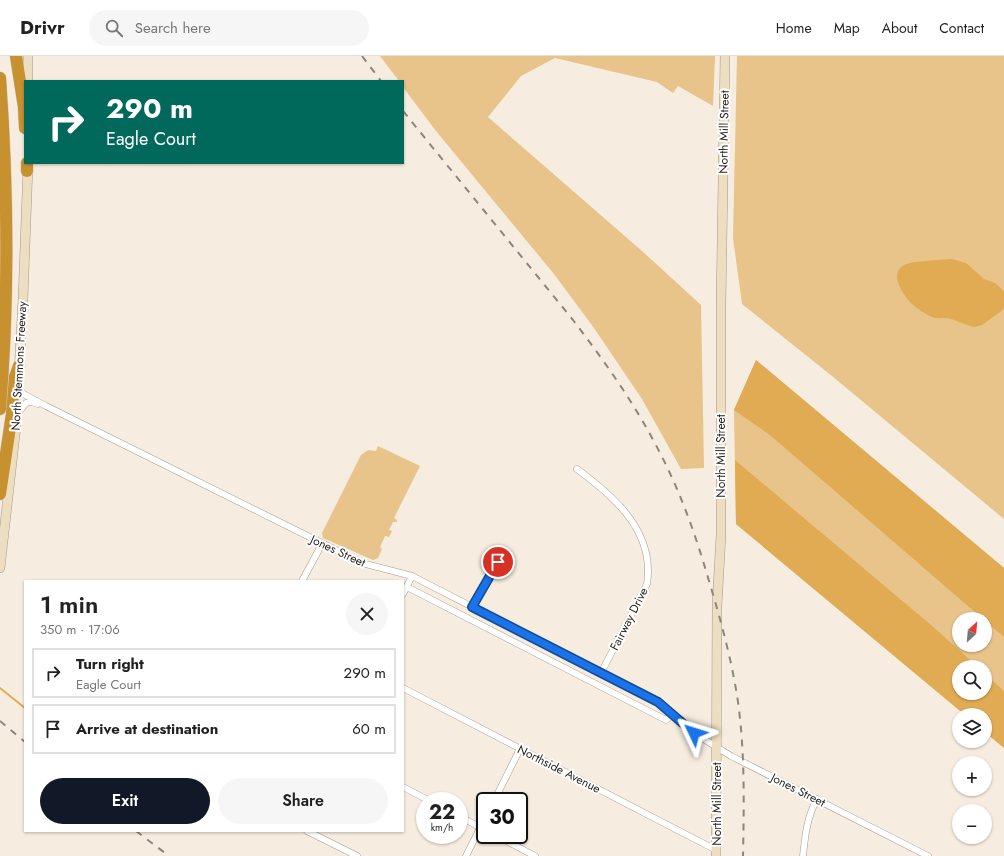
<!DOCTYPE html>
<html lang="en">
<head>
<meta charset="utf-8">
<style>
  :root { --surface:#fff; --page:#f6f6f6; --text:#222; --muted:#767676; --line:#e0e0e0; --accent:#111827 }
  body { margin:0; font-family:Jost,sans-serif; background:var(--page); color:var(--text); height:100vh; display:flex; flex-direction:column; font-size:15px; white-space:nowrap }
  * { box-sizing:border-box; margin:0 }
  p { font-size:13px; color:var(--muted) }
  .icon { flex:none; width:22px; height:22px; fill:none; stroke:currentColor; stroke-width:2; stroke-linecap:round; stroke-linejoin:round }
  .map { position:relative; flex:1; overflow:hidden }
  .drawer { position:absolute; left:24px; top:524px; width:380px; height:252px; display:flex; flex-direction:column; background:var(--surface); border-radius:0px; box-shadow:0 1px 3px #0004 }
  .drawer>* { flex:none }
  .banner { position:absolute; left:24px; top:24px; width:380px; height:84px; border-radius:0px; box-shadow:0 1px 3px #0004; background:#00695c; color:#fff; overflow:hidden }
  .needle { width:26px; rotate:26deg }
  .controls { position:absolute; left:952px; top:556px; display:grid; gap:8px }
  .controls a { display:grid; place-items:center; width:40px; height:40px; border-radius:50%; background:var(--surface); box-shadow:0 1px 3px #0004; font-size:20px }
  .speed { position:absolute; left:416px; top:736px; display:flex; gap:8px; font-size:20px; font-weight:700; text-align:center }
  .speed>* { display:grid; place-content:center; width:52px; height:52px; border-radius:50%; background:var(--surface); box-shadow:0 1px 3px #0004; line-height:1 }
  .speed small { font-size:10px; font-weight:400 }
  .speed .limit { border:2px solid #111; border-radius:6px; background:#fff; color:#111 }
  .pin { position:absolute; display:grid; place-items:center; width:34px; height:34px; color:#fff; margin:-17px; border:2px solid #fff; border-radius:50%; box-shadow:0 1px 4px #0007 }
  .me { position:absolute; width:44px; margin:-22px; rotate:311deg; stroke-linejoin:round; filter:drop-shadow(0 0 3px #0008) }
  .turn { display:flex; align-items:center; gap:14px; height:84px; padding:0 16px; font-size:18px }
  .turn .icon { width:52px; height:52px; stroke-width:2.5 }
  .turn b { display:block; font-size:28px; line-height:34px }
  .round { display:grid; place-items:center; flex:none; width:42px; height:42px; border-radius:21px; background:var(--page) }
  .headline { display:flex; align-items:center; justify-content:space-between; height:68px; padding:0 16px }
  h1 { font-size:24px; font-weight:600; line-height:30px }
  .primary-button { display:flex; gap:8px; margin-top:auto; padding:8px 16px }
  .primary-button a { flex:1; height:46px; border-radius:24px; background:var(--accent); color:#fff; font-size:16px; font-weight:600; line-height:46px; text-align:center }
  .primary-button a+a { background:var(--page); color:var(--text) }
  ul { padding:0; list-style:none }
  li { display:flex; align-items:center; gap:12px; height:50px; margin:0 8px 6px; padding:0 8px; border:2px solid var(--line); border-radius:0px }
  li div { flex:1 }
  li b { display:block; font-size:15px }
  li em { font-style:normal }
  header { display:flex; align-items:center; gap:24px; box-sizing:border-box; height:56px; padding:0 20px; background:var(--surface); border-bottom:1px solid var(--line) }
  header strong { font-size:19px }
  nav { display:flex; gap:22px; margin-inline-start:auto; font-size:14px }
  .search { width:280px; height:36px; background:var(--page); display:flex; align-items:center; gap:10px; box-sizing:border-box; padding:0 14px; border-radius:22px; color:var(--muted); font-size:15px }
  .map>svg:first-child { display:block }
</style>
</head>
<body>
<header>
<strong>Drivr</strong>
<div class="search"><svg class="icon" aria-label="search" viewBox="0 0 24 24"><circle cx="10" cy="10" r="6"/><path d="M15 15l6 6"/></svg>Search here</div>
<nav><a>Home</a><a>Map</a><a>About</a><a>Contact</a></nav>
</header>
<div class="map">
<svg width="1004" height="800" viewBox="0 0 1004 800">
  <rect width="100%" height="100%" fill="#f6ecdf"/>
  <g fill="#e8c38a" fill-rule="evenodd">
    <polygon points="380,0 715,0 713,50 678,30 673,37 657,26 555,2 521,20 488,61 642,195 701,249 704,412 681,413 642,343 594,272 554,218 436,75 403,31 403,25 399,25"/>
    <polygon points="737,0 1004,0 1004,463 832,320 742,248 733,182"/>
    <path d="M756,304L1004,512V692L985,676V659H965L736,468L734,354ZM959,563H985V589H959ZM959,611H985V637H959Z"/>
    <polygon points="378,390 420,410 394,462 397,464 397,466 393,466 389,474 392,475 389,481 385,480 380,491 382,493 378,502 373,504 323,482 322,477 361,399 368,394 376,395"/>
  </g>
  <g fill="#e0ab53">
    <polygon points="756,304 1004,512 1004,581 985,565 985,563 983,563 770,379 734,354"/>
    <polygon points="735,404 931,569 978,611 959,611 959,637 985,637 985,618 1004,635 1004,692 985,676 985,659 965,659 736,468"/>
  </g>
  <path fill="#e1ab54" d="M952,203L966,207L984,223L995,227L1004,235V253L982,269L974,271C964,269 956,263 945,262C939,262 935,263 930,260C924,257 917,253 912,248C904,240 888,218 904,209C911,205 942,204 952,203Z"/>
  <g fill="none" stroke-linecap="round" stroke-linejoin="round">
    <polyline stroke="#e1ab54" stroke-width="2" points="0,632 25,652"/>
    <g stroke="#a39a8d" stroke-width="7">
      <g id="street">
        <polyline points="18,335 46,350 362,507 412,520 654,644 666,652 694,677 731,700 928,800"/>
        <polyline points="16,359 26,347 31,346 38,348"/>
        <path d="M577,413C615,441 655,476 647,528L601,617"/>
        <polyline points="302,525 322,488"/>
        <polyline points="407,531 666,664 673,659"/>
        <polyline points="403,538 412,520"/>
        <polyline points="472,551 501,502"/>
        <polyline points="403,632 716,794"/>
        <polyline points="403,731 430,745"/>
        <polyline points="494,745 520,693"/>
        <polyline points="459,760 485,774"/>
        <polyline points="307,775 357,800"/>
        <polyline points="495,779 535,800"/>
        <polyline points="466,800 485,762"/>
        <path d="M803,800C805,780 807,761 817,743"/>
      </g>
    </g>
    <g stroke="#a39a8d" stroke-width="10">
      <g id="secondary">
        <polyline points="28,0 28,25"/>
        <polyline points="19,315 23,243 28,110"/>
        <polyline points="0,512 16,370"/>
        <polyline points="716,800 717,550 721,479 721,249 725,0"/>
      </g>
    </g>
    <g stroke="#cececd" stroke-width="13">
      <g id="highway">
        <polyline points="16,0 24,51 25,72"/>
        <path d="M0,22C8,133 9,243 0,353"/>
        <polyline points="27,107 27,115"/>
        <polyline points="0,438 12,358 15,321 19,310"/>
      </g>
    </g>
    <use href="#street" stroke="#fff" stroke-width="6"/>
    <use href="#secondary" stroke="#eedec1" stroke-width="9"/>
    <use href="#highway" stroke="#c79130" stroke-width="12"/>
    <g stroke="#8c867d" stroke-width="2" stroke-dasharray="7 7" stroke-linecap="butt">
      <polyline points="362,0 381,25"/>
      <path d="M403,55L573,264C605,306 635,348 659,395C681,437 696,480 709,525C721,565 732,605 738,646C745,697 744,749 743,800"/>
      <polyline points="0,665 25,686"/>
      <polyline points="136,775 169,800"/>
    </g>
  </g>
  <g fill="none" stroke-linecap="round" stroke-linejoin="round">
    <g stroke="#114b97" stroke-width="10">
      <polyline id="route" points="498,506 472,551 658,646 694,677"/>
    </g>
    <use href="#route" stroke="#1a73e8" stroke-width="7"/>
  </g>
  <g text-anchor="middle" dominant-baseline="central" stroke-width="4" stroke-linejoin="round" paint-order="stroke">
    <g font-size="12" fill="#221f1a" stroke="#fff">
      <text transform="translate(724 76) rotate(-89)">North Mill Street</text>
      <text transform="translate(19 310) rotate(-87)">North Stemmons Freeway</text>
      <text transform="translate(721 400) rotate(-90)">North Mill Street</text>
      <text transform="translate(338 495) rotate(25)">Jones Street</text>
      <text transform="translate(629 563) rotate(-63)">Fairway Drive</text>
      <text transform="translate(559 713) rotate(27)">Northside Avenue</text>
      <text transform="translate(798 734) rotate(27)">Jones Street</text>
      <text transform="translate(717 748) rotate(-90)">North Mill Street</text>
    </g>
  </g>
</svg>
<div class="controls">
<a><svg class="needle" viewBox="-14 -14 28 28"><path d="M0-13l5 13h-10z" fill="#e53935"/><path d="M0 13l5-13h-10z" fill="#767676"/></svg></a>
<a><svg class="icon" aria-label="search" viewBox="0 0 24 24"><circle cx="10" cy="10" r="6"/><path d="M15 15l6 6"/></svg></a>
<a><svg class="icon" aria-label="layers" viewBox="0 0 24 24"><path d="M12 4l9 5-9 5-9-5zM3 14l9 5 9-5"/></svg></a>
<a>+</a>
<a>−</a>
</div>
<div class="speed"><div>22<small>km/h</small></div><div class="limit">30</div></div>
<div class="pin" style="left:498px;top:506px;background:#d93025"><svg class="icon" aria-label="arrive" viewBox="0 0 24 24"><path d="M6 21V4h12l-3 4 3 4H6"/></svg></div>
<svg class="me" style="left:694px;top:677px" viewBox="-20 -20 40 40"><path d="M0-17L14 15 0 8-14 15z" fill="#1a73e8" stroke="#fff" stroke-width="4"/></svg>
<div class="banner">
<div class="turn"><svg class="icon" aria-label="right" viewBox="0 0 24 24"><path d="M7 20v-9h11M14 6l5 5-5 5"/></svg><div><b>290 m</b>Eagle Court</div></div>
</div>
<section class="drawer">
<div class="headline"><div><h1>1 min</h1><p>350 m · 17:06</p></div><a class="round"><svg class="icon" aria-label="close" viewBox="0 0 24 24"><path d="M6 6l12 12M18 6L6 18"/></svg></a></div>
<ul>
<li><svg class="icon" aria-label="right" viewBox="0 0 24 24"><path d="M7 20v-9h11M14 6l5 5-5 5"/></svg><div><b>Turn right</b><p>Eagle Court</p></div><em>290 m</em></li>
<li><svg class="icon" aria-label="arrive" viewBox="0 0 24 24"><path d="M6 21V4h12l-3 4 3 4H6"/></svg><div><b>Arrive at destination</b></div><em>60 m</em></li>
</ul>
<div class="primary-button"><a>Exit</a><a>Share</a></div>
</section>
</div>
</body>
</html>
